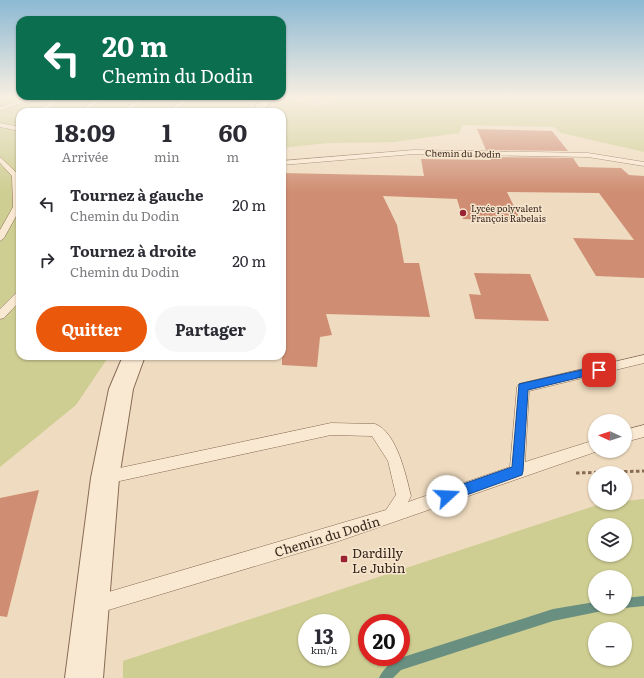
<!DOCTYPE html>
<html lang="fr">
<head>
<meta charset="utf-8">
<style>
  :root { --surface:#fff; --page:#f7f7f7; --text:#2b2b33; --muted:#7c7c81; --accent:#ea580c }
  body { margin:0; font-family:Literata,serif; background:var(--page); color:var(--text); height:100vh; display:flex; flex-direction:column; font-size:15px; white-space:nowrap }
  * { box-sizing:border-box; margin:0 }
  p { font-size:13px; color:var(--muted) }
  .icon { flex:none; width:22px; height:22px; fill:none; stroke:currentColor; stroke-width:2; stroke-linecap:round; stroke-linejoin:round }
  .map { position:relative; flex:1; overflow:hidden }
  .drawer { position:absolute; left:16px; top:108px; width:270px; height:252px; display:flex; flex-direction:column; background:var(--surface); border-radius:12px; box-shadow:0 1px 3px #0004 }
  .drawer>* { flex:none }
  .guide { position:absolute; left:16px; top:16px; width:270px; height:84px; border-radius:12px; box-shadow:0 1px 3px #0004; background:#0b6e4f; color:#fff; overflow:hidden }
  .needle { width:26px; rotate:273deg }
  .controls { position:absolute; left:588px; top:414px; display:grid; gap:8px }
  .controls a { display:grid; place-items:center; width:44px; height:44px; border-radius:50%; background:var(--surface); box-shadow:0 1px 3px #0004; font-size:20px }
  .speed { position:absolute; left:298px; top:614px; display:flex; gap:8px; font-size:20px; font-weight:700; text-align:center }
  .speed>* { display:grid; place-content:center; width:52px; height:52px; border-radius:50%; background:var(--surface); box-shadow:0 1px 3px #0004; line-height:1 }
  .speed small { font-size:10px; font-weight:400 }
  .speed .limit { border:6px solid #d22; background:#fff; color:#111 }
  .pin { position:absolute; display:grid; place-items:center; width:34px; height:34px; color:#fff; margin:-17px; border-radius:8px; box-shadow:0 2px 6px #0006 }
  .me { position:absolute; width:44px; margin:-22px; rotate:70deg; stroke-linejoin:round; filter:drop-shadow(0 0 3px #0008) }
  .turn { display:flex; align-items:center; gap:14px; height:84px; padding:0 20px; font-size:18px }
  .turn .icon { width:52px; height:52px; stroke-width:2.5 }
  .turn b { display:block; font-size:28px; line-height:34px }
  .eta { display:flex; justify-content:space-evenly; align-items:center; height:68px; text-align:center }
  .eta b { font-size:24px; font-weight:700; line-height:28px }
  .cta { display:flex; gap:8px; margin-top:auto; padding:8px 20px }
  .cta a { flex:1; height:46px; border-radius:24px; background:var(--accent); color:#fff; font-size:16px; font-weight:700; line-height:46px; text-align:center }
  .cta a+a { background:var(--page); color:var(--text) }
  ul { padding:0; list-style:none }
  li { display:flex; align-items:center; gap:12px; height:56px; padding:0 20px }
  li div { flex:1 }
  li b { display:block; font-size:15px }
  li em { font-style:normal }
  .map>svg:first-child { display:block }
</style>
</head>
<body>
<div class="map">
<svg width="644" height="678" viewBox="0 0 644 678">
  <rect width="100%" height="100%" fill="#efdbbf"/>
  <g fill="#cecd92" fill-rule="evenodd">
    <polygon points="4,97 260,97 247,112 20,112 20,356 109,356 76,405 0,467 0,99"/>
    <polygon points="280,97 287,97 319,108 349,97 644,97 644,152 561,133 554,127 463,125 459,133 394,142 328,143 282,148 282,112 267,112"/>
    <path d="M644,499V678H123V661L594,506L625,503V501ZM595,525H625V555H595ZM595,577H625V607H595ZM307,623H341V657H307ZM367,623H401V657H367ZM595,629H625V659H595Z"/>
  </g>
  <g fill="none" stroke-linecap="round" stroke-linejoin="round">
    <g fill="#698f81" fill-rule="evenodd">
      <polygon points="644,596 644,606 625,608 621,607 625,607 625,598"/>
      <path d="M595,602V607H604L602,611L553,621L401,670L393,678H379C382,671 390,662 397,659L553,609Z"/>
    </g>
  </g>
  <g fill="#cf8e73">
    <polygon points="477,129 552,131 568,151 486,150"/>
    <polygon points="489,157 573,158 579,167 621,168 629,175 644,176 644,278 596,276 573,238 634,240 599,193 507,192 521,221 463,219 457,199 383,196 397,225 404,263 419,263 430,317 326,314 332,335 320,337 317,367 282,365 282,173 424,176 421,159 491,160"/>
    <polygon points="474,273 530,274 549,321 475,319 469,294 481,295"/>
    <polygon points="39,490 7,617 0,616 0,498"/>
  </g>
  <g fill="none" stroke-linecap="round" stroke-linejoin="round">
    <g stroke="#896b56" stroke-width="1">
      <g id="service">
        <polygon points="49,97 92,97 89,99 55,100 53,106 41,112 34,112 48,104 49,100 21,103 0,111 0,107 21,100"/>
        <polygon points="99,97 105,97 85,112 78,112"/>
        <polygon points="141,97 147,97 128,112 121,112"/>
        <polygon points="185,97 191,97 174,112 168,112"/>
        <polygon points="320,97 327,97 314,103 309,102"/>
        <polygon points="0,123 20,127 20,131 0,127"/>
        <polygon points="414,150 588,153 644,162 644,166 588,157 414,154 282,165 282,161"/>
        <polygon points="0,157 20,176 20,209 4,238 0,241 0,230 13,207 12,176 0,163"/>
        <polygon points="20,292 20,301 4,318 0,319 0,309 16,293"/>
        <path d="M644,355V363L529,391L525,462L595,440V451H598L339,541L95,614L89,611L86,605L89,599L95,596L386,510L396,495L388,461L372,436L331,435L106,484L101,482L99,477L101,472L331,423L375,424C397,432 406,476 411,496L408,502L510,467L517,387L519,384Z"/>
        <polygon points="644,425 644,437 625,442 625,430"/>
      </g>
    </g>
    <g stroke="#896b56" stroke-width="2">
      <g id="minor">
        <polygon points="266,97 277,97 265,108 264,112 252,112 256,105"/>
        <polygon points="123,356 145,356 133,389 119,478 103,678 65,678 91,478 109,389"/>
      </g>
    </g>
    <polyline stroke="#896b56" stroke-width="3" stroke-dasharray="3.5 2.5" stroke-linecap="butt" points="576,473 644,471"/>
    <use href="#service" fill="#fae9d2" fill-rule="evenodd"/>
    <use href="#minor" fill="#fae9d2" fill-rule="evenodd"/>
  </g>
  <linearGradient id="sky" x2="0" y2="1"><stop stop-color="#8cb9d3"/><stop offset="0.51" stop-color="#f8efe2"/><stop offset="1" stop-color="#f8efe2" stop-opacity="0"/></linearGradient>
  <rect width="644" height="192" fill="url(#sky)"/>
  <polygon fill="#1a73e8" stroke="#114b97" points="599,366 603,370 602,372 528,390 523,471 522,475 447,502 443,500 441,496 443,491 512,467 519,384"/>
  <g fill="#9a2434" stroke="#f7e6ce" stroke-width="1.5">
    <circle cx="463" cy="213" r="4"/>
    <rect x="340" y="555" width="8" height="8" rx="2"/>
  </g>
  <g text-anchor="middle" dominant-baseline="central" stroke-width="3" stroke-linejoin="round" paint-order="stroke">
    <g font-size="9" fill="#37261c" stroke="#f7e6ce">
      <text transform="translate(463 153) rotate(1)">Chemin du Dodin</text>
    </g>
    <g font-size="9" fill="#37261c" stroke="#f7e6ce" text-anchor="start">
      <text x="471" y="208">Lycée polyvalent<tspan x="471" dy="10">François Rabelais</tspan></text>
    </g>
    <g font-size="13" fill="#37261c" stroke="#f7e6ce">
      <text transform="translate(327 536) rotate(-17)">Chemin du Dodin</text>
    </g>
    <g font-size="13" fill="#37261c" stroke="#f7e6ce" text-anchor="start">
      <text x="352" y="552">Dardilly<tspan x="352" dy="15">Le Jubin</tspan></text>
    </g>
  </g>
</svg>
<div class="controls">
<a><svg class="needle" viewBox="-14 -14 28 28"><path d="M0-13l5 13h-10z" fill="#e53935"/><path d="M0 13l5-13h-10z" fill="#7c7c81"/></svg></a>
<a><svg class="icon" aria-label="sound" viewBox="0 0 24 24"><path d="M4 9h4l5-4v14l-5-4H4zM17 9q2 3 0 6"/></svg></a>
<a><svg class="icon" aria-label="layers" viewBox="0 0 24 24"><path d="M12 4l9 5-9 5-9-5zM3 14l9 5 9-5"/></svg></a>
<a>+</a>
<a>−</a>
</div>
<div class="speed"><div>13<small>km/h</small></div><div class="limit">20</div></div>
<div class="pin" style="left:599px;top:370px;background:#d93025"><svg class="icon" aria-label="arrive" viewBox="0 0 24 24"><path d="M6 21V4h12l-3 4 3 4H6"/></svg></div>
<svg class="me" style="left:447px;top:496px" viewBox="-20 -20 40 40"><circle r="19" fill="#fff"/><path d="M0-13L10 11 0 6-10 11z" fill="#1a73e8"/></svg>
<div class="guide">
<div class="turn"><svg class="icon" aria-label="left" viewBox="0 0 24 24"><path d="M17 20v-9H6M10 6l-5 5 5 5"/></svg><div><b>20 m</b>Chemin du Dodin</div></div>
</div>
<section class="drawer">
<div class="eta">
<div><b>18:09</b><p>Arrivée</p></div>
<div><b>1</b><p>min</p></div>
<div><b>60</b><p>m</p></div>
</div>
<ul>
<li><svg class="icon" aria-label="left" viewBox="0 0 24 24"><path d="M17 20v-9H6M10 6l-5 5 5 5"/></svg><div><b>Tournez à gauche</b><p>Chemin du Dodin</p></div><em>20 m</em></li>
<li><svg class="icon" aria-label="right" viewBox="0 0 24 24"><path d="M7 20v-9h11M14 6l5 5-5 5"/></svg><div><b>Tournez à droite</b><p>Chemin du Dodin</p></div><em>20 m</em></li>
</ul>
<div class="cta"><a>Quitter</a><a>Partager</a></div>
</section>
</div>
</body>
</html>
